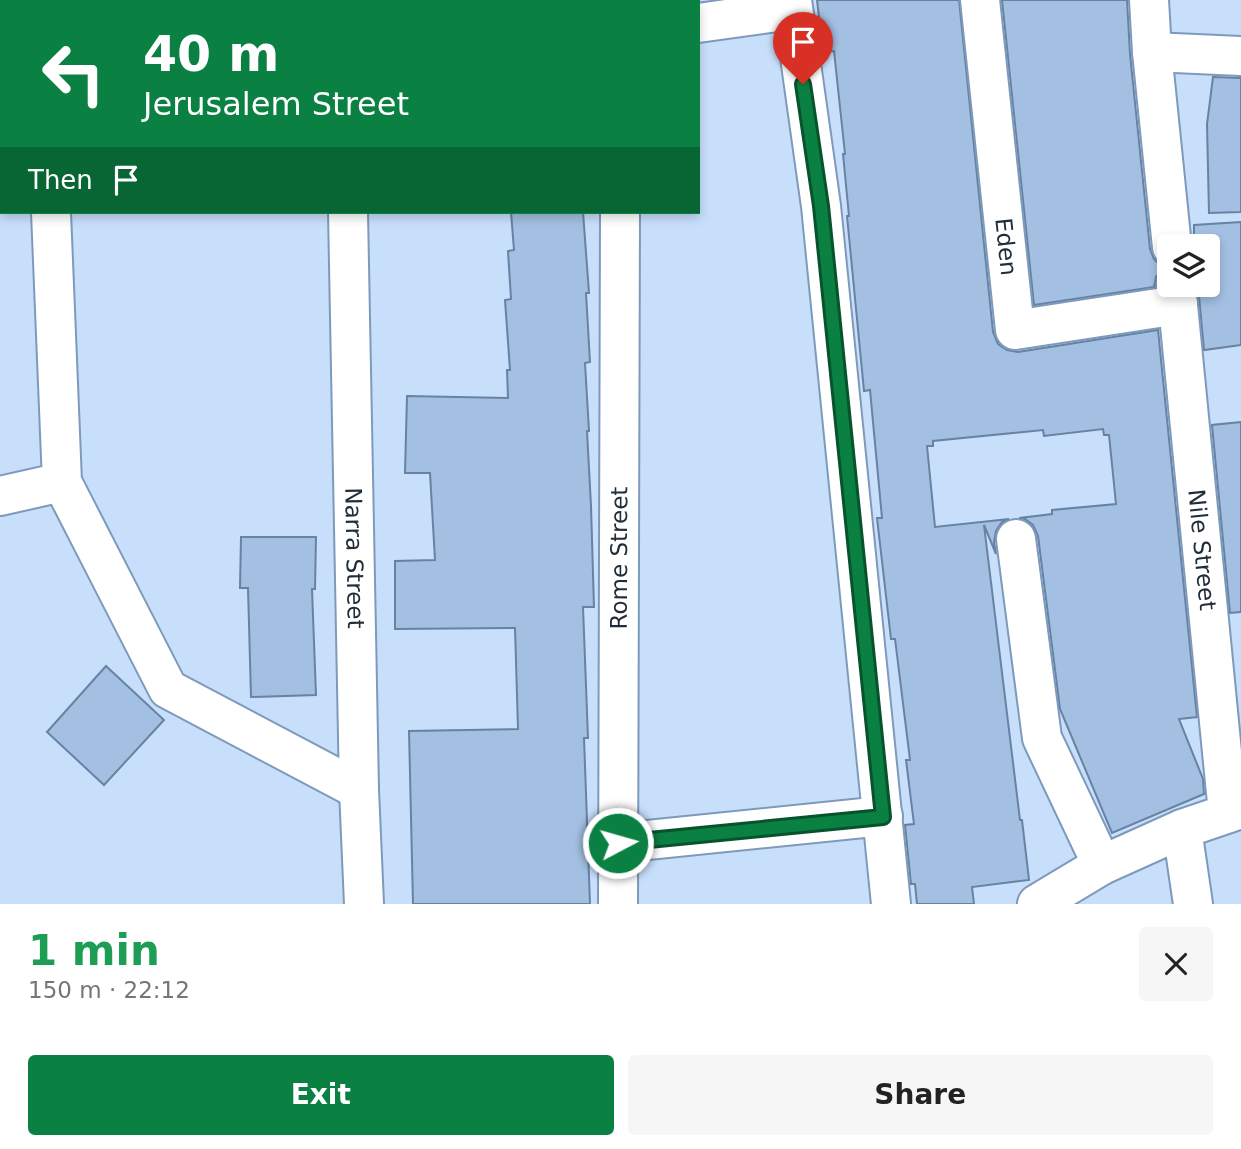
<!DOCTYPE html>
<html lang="en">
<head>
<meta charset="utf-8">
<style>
  :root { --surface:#fff; --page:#f6f6f6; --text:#222; --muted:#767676; --accent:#0b8043 }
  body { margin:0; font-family:"DejaVu Sans",sans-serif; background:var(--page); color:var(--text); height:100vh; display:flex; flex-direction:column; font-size:26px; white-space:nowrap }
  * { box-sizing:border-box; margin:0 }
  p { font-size:23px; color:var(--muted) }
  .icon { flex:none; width:38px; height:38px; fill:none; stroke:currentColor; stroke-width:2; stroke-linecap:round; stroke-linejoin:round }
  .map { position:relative; height:904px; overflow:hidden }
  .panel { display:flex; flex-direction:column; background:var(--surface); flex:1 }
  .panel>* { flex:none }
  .top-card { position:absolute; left:0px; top:0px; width:700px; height:214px; box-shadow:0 4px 10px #0003; background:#0b8043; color:#fff; overflow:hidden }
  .fabs { position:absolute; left:1157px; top:234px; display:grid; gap:14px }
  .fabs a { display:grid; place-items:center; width:63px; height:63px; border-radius:7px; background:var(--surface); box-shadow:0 4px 10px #0003; font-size:35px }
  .pin { position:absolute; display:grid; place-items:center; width:60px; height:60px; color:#fff; margin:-72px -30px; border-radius:50% 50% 50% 0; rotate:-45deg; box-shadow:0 0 7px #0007 }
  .pin .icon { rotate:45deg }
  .me { position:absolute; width:77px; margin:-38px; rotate:84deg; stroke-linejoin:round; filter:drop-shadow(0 0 5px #0008) }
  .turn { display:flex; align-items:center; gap:24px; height:147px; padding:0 28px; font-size:32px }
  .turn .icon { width:91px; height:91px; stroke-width:2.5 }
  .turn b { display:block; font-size:49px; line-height:60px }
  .then { display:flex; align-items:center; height:66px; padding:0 28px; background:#0003; gap:14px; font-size:26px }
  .round { display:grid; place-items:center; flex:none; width:74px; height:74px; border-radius:7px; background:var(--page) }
  .summary { display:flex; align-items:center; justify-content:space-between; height:119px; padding:0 28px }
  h1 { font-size:42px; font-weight:600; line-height:52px; color:#1e9e55 }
  .action { display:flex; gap:14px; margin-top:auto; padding:14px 28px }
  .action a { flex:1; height:80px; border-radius:7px; background:var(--accent); color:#fff; font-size:28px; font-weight:600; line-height:80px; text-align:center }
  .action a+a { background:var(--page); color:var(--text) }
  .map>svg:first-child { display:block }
</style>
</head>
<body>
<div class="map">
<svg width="1241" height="904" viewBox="0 0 1241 904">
  <rect width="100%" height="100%" fill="#c8dffc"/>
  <g fill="#a3c0e2" stroke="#6782a2" stroke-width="2">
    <polygon points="817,0 959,0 993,332 998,344 1007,350 1018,352 1158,330 1197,717 1179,719 1203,779 1204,794 1112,833 1060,709 1038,536 1033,525 1025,519 1019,518 1052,514 1052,510 1116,504 1109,435 1104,435 1103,429 1044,436 1043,430 933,441 933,446 927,446 935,527 1009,519 1002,522 996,531 994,542 996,554 984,525 1020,820 1022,820 1029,880 972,887 974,904 917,904 915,884 911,884 905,825 914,824 906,760 910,760 895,639 891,639 877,518 882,518 870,390 864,391 847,216 849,216 843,154 845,154 834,51 823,52"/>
    <polygon points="1002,0 1127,0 1130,54 1150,249 1154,259 1163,268 1156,277 1154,287 1034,305"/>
    <polygon points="1213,77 1241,78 1241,212 1209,213 1207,124"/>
    <polygon points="511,212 583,212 589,293 586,293 590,362 585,363 589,431 587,431 591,506 594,607 583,607 588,738 584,738 590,904 413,904 409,731 518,729 515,628 395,629 395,561 435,560 430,473 405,473 407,396 508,398 507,370 510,370 505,300 511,299 508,251 514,250"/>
    <polygon points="1241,222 1241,345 1204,350 1198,285 1208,285 1208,247 1194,247 1194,225"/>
    <polygon points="1241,422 1241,612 1230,613 1212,425"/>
    <polygon points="241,537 316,537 315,589 312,589 316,695 251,697 248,588 240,588"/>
    <polygon points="106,666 164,720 104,785 47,732"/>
  </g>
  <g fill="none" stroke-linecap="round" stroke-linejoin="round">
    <g stroke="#7e9abb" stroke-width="42">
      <g id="minor">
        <polyline points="43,0 43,2"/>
        <polyline points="344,0 344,2"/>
        <polyline points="617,0 617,2"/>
        <polyline points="792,0 821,206 891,904"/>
        <path id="s1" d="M980,0L1015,330L1178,305"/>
        <polyline points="1149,0 1152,52 1172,247"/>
        <polyline points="698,23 792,10"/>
        <polyline points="1152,52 1241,56"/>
        <polyline points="51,212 62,482 168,689 359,790"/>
        <path id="s2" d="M348,212L359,790L364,904"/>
        <path id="s3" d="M1176,285L1228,813"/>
        <polyline points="0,496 62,482"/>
        <polyline points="1016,539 1042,738 1102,865"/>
        <polyline points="1182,829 1193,904"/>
        <polyline points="618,843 883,816"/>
        <path id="s4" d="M618,904L620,212"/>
        <polyline points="1037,904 1102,865 1182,829 1241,809"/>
      </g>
    </g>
    <use href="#minor" stroke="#fff" stroke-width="38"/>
  </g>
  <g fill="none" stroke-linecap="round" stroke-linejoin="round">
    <g stroke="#07532c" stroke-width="18">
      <polyline id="route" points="618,843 883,817 821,206 803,84"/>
    </g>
    <use href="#route" stroke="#0b8043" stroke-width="12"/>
  </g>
  <g text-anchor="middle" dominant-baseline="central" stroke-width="5" stroke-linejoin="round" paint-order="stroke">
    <g font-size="23" fill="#222d3a" stroke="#dfebfa">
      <text stroke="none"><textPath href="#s1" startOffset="248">Eden</textPath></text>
      <text stroke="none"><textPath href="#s3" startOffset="266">Nile Street</textPath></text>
      <text stroke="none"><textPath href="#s2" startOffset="346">Narra Street</textPath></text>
      <text stroke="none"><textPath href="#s4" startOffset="346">Rome Street</textPath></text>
    </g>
  </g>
</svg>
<div class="fabs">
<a><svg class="icon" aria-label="layers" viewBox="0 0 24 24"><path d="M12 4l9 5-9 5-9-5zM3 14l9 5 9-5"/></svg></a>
</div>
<div class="pin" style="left:803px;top:84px;background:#d93025"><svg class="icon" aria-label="arrive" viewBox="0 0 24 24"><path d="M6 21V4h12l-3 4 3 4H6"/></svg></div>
<svg class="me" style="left:618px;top:843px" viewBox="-20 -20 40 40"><circle r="17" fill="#0b8043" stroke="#fff" stroke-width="3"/><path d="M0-11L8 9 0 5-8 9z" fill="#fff"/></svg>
<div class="top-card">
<div class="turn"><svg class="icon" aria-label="left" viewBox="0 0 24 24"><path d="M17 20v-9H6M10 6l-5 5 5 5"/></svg><div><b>40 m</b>Jerusalem Street</div></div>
<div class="then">Then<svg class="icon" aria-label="arrive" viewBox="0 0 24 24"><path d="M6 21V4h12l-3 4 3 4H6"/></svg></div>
</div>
</div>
<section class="panel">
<div class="summary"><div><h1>1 min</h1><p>150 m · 22:12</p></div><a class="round"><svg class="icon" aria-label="close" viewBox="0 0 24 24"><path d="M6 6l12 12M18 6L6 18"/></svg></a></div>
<div class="action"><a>Exit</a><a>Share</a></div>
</section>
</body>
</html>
